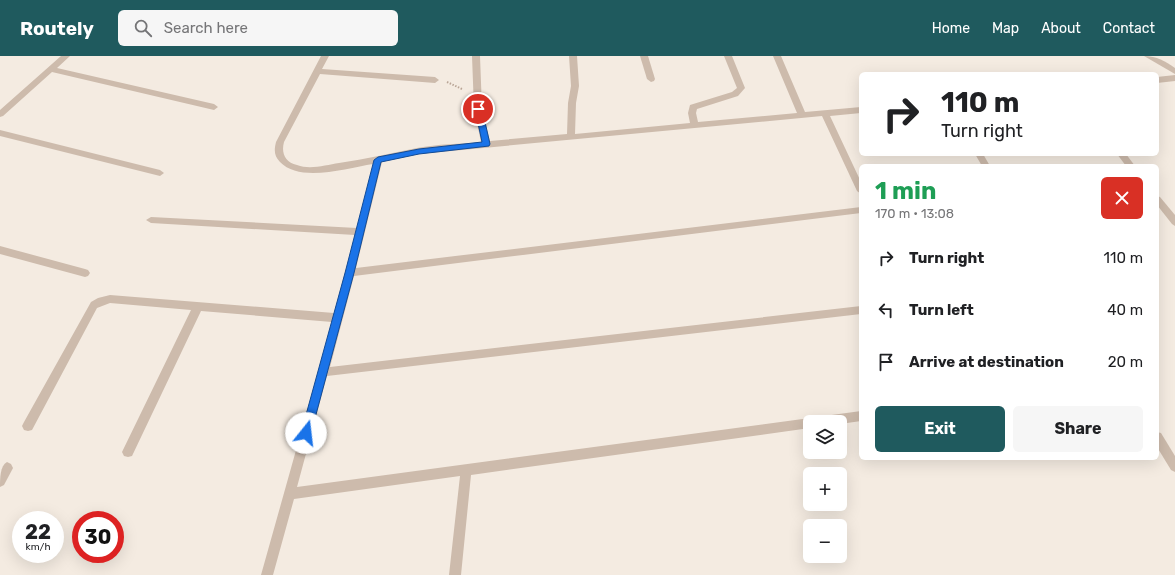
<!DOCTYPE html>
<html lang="en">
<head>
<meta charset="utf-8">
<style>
  :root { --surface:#fff; --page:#f6f6f6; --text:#202124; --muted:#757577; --accent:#1f5a5e }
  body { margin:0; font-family:Rubik,sans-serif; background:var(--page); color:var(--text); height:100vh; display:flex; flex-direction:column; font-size:15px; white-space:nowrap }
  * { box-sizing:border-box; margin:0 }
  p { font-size:13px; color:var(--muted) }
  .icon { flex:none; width:22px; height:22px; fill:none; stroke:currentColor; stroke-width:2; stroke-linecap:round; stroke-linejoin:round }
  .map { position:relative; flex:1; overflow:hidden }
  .panel { position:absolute; left:859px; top:108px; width:300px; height:296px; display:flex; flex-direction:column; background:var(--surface); border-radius:6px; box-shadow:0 4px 16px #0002 }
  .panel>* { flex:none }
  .guide { position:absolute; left:859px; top:16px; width:300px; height:84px; border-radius:6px; box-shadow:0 4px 16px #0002; background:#fff; color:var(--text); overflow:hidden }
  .tools { position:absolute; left:803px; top:359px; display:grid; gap:8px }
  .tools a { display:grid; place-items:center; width:44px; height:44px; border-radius:6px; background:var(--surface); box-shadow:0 4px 16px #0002; font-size:20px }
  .speed { position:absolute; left:12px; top:455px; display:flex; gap:8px; font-size:20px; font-weight:700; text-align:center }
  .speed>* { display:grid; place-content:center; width:52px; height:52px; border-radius:50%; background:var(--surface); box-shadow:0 4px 16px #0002; line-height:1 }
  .speed small { font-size:10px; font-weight:400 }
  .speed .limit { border:6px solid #d22; background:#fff; color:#111 }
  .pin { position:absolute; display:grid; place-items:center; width:34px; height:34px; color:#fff; margin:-17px; border:2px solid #fff; border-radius:50%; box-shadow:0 1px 4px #0007 }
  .me { position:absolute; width:44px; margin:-22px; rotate:16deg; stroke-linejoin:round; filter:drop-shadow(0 0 3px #0008) }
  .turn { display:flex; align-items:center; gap:14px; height:84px; padding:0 16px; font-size:18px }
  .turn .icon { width:52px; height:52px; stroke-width:2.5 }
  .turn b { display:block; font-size:28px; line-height:34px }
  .round { display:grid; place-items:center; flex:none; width:42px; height:42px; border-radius:6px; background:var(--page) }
  .summary { display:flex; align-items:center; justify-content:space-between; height:68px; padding:0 16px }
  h1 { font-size:24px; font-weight:700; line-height:30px; color:#1e9e55 }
  .action { display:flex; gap:8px; margin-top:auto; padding:8px 16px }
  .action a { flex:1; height:46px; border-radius:6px; background:var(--accent); color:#fff; font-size:16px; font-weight:700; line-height:46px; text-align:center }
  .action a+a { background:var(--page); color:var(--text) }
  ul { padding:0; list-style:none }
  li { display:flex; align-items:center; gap:12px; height:52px; padding:0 16px }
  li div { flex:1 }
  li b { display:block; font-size:15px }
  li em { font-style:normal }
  header { display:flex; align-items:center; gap:24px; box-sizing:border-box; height:56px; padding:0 20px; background:var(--accent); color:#fff }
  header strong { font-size:19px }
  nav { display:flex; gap:22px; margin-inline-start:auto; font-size:14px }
  .search { width:280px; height:36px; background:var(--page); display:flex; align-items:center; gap:10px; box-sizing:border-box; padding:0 14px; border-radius:6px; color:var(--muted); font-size:15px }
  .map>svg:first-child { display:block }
</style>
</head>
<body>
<header>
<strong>Routely</strong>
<div class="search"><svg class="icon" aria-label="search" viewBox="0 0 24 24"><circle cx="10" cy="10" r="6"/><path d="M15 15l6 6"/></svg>Search here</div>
<nav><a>Home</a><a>Map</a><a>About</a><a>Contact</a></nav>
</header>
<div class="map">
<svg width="1175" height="519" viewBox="0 0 1175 519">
  <rect width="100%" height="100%" fill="#f4ebe1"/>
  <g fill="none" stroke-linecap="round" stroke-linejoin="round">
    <polyline stroke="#b9a596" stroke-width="2" stroke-dasharray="1.5 1.5" stroke-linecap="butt" points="447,26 462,33"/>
    <g fill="#cdbbac" fill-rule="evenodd">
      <polygon points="61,0 70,0 57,12 214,48 218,51 214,54 52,16 3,60 0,61 0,54"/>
      <path d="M321,0H329L322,13L435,21L439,24L435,27L320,18L284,86C281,97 285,106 297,109C310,114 326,109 339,107C366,103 391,97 417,92C438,88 460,88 481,86L474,53L472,0H480L482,53L490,85L567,78L568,47L571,30L569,0H577L579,30L576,47L575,78L690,67L688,57L690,49L732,36L737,32L724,0H732L745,32L738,40L697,53L696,57L698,66L797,57L773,0H781L805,56L861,51V57L830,60L861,126V138L857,135L822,60L419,98L382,106L356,212L861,151V157L354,220L330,311L861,250V258L327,320L297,431L810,362L813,363L817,361L861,355V365L840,368V366H810V372L471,419L461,519H449L460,420L294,443L273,519H261L332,266L201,255L132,400L128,401L124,400L122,396L191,254L110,247L97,252L32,374L28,375L24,374L22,370L24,366L91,246L98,242L110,239L334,257L355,179L151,167L146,164L151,161L357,172L373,108C347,112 300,127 280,106C274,100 274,94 276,86Z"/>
      <polygon points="640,0 648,0 655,23 654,25 651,26 647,23"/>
      <path d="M1144,0C1157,0 1165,5 1175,12V18Z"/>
      <polygon points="1175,19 1175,25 1157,27 1157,21"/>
      <polygon points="0,74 160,114 164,117 160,120 0,80"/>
      <polygon points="975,98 983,98 990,110 982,110"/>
      <polygon points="1117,98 1126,98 1135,110 1126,110"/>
      <polygon points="1157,140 1160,141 1175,159 1175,170 1172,168 1157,149"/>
      <polygon points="0,190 85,213 88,214 90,217 88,220 85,221 0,198"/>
      <polygon points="1157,376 1161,377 1175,400 1175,416 1171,414 1157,391"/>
      <path d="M7,406L11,408L13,412L4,429L0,431C0,422 0,410 7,406Z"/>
    </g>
  </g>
  <polygon fill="#1a73e8" stroke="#114b97" points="478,50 482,53 490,88 489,90 419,98 381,106 354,217 311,377 310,380 306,382 303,380 301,377 345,217 374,104 378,101 419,93 482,86 475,53"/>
</svg>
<div class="tools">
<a><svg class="icon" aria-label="layers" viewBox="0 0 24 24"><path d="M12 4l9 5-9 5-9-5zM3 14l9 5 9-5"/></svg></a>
<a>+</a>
<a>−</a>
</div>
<div class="speed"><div>22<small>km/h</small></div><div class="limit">30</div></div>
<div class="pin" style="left:478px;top:53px;background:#d93025"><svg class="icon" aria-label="arrive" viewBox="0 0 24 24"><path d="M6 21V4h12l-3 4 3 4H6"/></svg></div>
<svg class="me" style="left:306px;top:377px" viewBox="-20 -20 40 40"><circle r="19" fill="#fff"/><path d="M0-13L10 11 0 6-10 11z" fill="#1a73e8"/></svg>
<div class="guide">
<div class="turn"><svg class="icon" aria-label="right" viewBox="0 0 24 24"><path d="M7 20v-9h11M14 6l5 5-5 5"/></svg><div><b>110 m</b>Turn right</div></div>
</div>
<section class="panel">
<div class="summary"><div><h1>1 min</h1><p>170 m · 13:08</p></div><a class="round" style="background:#d93025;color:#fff"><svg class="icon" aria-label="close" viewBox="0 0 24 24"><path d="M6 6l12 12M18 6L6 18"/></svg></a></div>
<ul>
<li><svg class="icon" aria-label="right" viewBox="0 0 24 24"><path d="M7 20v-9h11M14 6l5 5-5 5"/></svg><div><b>Turn right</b></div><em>110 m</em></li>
<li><svg class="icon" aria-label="left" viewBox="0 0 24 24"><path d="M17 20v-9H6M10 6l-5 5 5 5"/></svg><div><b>Turn left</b></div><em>40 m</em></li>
<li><svg class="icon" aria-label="arrive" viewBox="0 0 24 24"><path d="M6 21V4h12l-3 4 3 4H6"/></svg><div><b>Arrive at destination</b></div><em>20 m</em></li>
</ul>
<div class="action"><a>Exit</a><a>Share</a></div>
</section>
</div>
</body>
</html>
